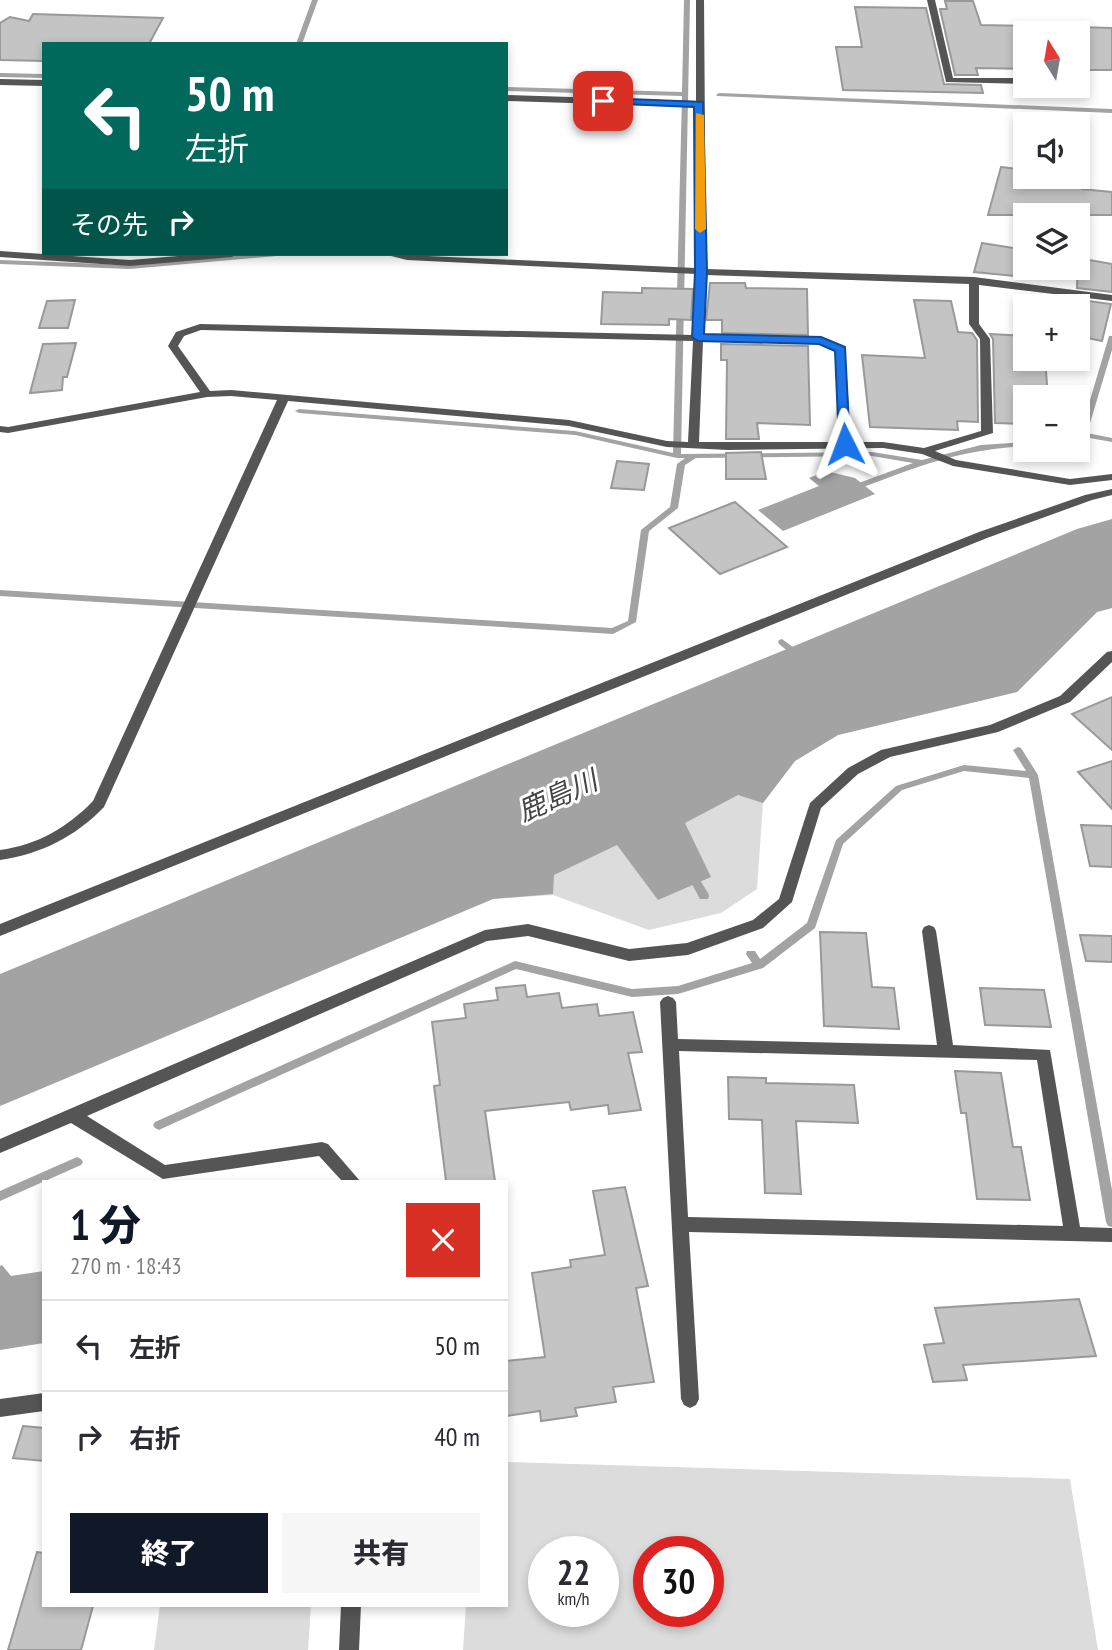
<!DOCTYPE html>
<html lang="ja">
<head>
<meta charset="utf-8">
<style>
  :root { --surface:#fff; --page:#f7f7f7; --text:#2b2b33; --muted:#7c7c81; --line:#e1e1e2; --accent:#111827 }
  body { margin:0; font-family:"PT Sans Narrow","Noto Sans JP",sans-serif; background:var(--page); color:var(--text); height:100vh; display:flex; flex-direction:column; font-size:26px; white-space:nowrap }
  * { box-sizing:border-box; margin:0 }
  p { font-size:23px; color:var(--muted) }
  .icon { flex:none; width:38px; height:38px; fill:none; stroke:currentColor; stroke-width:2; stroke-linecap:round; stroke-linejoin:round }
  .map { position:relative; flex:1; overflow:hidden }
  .side { position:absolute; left:42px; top:1180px; width:466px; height:427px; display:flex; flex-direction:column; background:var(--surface); border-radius:0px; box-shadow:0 4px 10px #0003 }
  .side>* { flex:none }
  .banner { position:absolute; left:42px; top:42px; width:466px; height:214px; border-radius:0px; box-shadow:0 4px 10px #0003; background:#00695c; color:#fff; overflow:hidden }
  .needle { width:46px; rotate:349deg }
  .buttons { position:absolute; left:1013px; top:21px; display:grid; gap:14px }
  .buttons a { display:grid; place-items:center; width:77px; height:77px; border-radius:0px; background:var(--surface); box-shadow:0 4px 10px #0003; font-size:35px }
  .speed { position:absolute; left:528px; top:1536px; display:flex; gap:14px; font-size:35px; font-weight:700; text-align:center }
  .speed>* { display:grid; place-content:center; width:91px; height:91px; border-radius:50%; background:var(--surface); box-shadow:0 4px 10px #0003; line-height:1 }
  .speed small { font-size:18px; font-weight:400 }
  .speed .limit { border:10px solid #d22; background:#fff; color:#111 }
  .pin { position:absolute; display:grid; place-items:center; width:60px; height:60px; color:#fff; margin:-30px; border-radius:14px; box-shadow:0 4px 10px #0006 }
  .me { position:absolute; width:77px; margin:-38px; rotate:357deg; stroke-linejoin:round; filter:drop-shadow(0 0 5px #0008) }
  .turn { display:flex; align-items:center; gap:24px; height:147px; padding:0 28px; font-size:32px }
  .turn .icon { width:91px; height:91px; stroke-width:2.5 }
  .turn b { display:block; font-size:49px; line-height:60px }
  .then { display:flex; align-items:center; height:66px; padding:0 28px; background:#0003; gap:14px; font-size:26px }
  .round { display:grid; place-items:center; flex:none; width:74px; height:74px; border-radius:0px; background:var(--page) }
  .head { display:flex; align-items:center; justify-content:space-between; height:119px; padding:0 28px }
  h1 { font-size:42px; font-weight:800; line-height:52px; color:var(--accent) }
  .primary-button { display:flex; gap:14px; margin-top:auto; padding:14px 28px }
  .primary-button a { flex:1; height:80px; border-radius:0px; background:var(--accent); color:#fff; font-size:28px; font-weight:800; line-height:80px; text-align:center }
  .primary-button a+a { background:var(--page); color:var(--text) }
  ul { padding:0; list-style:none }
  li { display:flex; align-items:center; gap:21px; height:91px; padding:0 28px; border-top:2px solid var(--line) }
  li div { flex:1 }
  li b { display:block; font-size:26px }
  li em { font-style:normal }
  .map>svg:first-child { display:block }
</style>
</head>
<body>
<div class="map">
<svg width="1112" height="1650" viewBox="0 0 1112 1650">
  <rect width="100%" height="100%" fill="#fff"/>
  <g fill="#dcdcdc" fill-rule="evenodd">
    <polygon points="1100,581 1112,608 1097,612 1017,692 838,735 795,761 763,803 757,889 721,913 649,930 553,895 493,899 0,1106"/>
    <path d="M506,1462L1070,1479L1098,1650H463L466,1605H506ZM544,1552H604V1612H544ZM649,1552H709V1612H649Z"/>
    <polygon points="160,1605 311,1605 308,1650 154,1650"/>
  </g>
  <g fill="#a3a3a3">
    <polygon points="826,471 855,478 875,494 783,531 758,510 819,486 809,478"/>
    <polygon points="1112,519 1112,608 1097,612 1017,692 838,735 795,761 763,803 738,795 685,823 711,877 658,900 617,845 554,875 553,894 493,899 0,1106 0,974 1077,529"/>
    <polygon points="2,1265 11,1276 44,1271 44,1343 0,1350 0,1266"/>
  </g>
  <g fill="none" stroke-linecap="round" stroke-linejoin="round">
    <g fill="#a3a3a3" fill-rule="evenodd">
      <polygon points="312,0 318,0 302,44 296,44"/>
      <path d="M684,0H690L681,454L872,452L922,460L981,445L1026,442V446C988,448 953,455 918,467C896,474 874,484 851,491H848V487L913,463L872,456L696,458L685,465L678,508L649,531L636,622L613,634L0,596V590L612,628L628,621L641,530L670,507L677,464L685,458H677L575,435L299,413L295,411L299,409L575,431L673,453L682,96L506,91V87L682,92Z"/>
      <polygon points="0,73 44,74 44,78 0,77"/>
      <polygon points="719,93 1112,109 1112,113 717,96 716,95"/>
      <polygon points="257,254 280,254 277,256 130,269 0,264 0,260 130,265"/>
      <polygon points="1109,336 1112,336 1112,350 1087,433 1112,438 1112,442 1084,437 1078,439 1078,434 1080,434"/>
      <polygon points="782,639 801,653 802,655 801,657 795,657 779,644 778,642 779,640"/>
      <polygon points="1018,747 1021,748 1038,775 1112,1190 1112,1227 1108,1226 1106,1222 1029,778 964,771 902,790 843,844 815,928 763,968 678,994 632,997 516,969 163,1128 159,1130 155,1128 153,1125 155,1122 515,961 632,989 678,986 752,963 746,954 747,951 755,951 760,959 807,923 836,840 896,786 964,765 1026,771 1013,750"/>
      <polygon points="690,868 693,869 708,893 709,896 708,899 700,899 687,875 685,872 687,869"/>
      <polygon points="77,1157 81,1159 83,1162 81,1165 0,1201 0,1191"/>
    </g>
  </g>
  <g fill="#c4c4c4" stroke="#999" stroke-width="2">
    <polygon points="945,1 973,1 981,25 1026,26 1026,69 976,68 978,75 955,75 940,9 947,9"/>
    <polygon points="855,7 926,8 944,84 981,85 983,93 843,90 836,47 862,47"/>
    <polygon points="33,14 163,18 149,44 44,44 44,61 0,60 0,23 10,17 29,21"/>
    <polygon points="1078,27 1112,28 1112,70 1078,70"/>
    <polygon points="1001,167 1026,170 1026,177 1084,177 1082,189 1112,192 1112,215 988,215"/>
    <polygon points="982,243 1026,250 1026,277 974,272"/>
    <polygon points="1078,258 1112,264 1112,292 1077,288"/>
    <polygon points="710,283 745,283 746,288 807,289 808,335 722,333 722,320 706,320"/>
    <polygon points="642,288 693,289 691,320 669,319 669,325 601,324 603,292 642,293"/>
    <polygon points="1074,299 1111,304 1102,341 1078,336 1078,306 1072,306"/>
    <polygon points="75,300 68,328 39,328 47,301"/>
    <polygon points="914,300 951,301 958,332 972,333 977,340 978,422 957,421 958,430 870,427 862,355 925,358"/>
    <polygon points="990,334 1026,336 1026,359 1045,359 1048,397 1026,397 1026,424 995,423 993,339"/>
    <polygon points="76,343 67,377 63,377 62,390 30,393 43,344"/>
    <polygon points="721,344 808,346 810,425 757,423 759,439 726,439 727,360 721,360"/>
    <polygon points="761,452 766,479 726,479 726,453"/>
    <polygon points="617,461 649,464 644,490 611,488"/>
    <polygon points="735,502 787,547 720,574 669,528"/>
    <polygon points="1112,697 1112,750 1072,714"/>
    <polygon points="1112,761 1112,809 1078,772"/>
    <polygon points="1081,825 1112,826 1112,867 1090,866"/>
    <polygon points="820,932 866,933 872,987 894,988 899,1029 824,1026"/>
    <polygon points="1080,935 1112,936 1112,962 1086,961"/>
    <polygon points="525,985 527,997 559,993 562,1008 597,1004 599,1016 633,1012 642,1052 628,1053 641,1110 609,1114 608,1105 571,1110 569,1102 485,1111 495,1181 446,1181 434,1086 440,1085 432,1022 466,1018 464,1004 498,1000 496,988"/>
    <polygon points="980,988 1044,990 1051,1027 985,1025"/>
    <polygon points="955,1071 1001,1073 1013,1147 1021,1147 1030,1200 977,1199 966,1113 961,1113"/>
    <polygon points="728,1077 766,1078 766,1083 854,1085 858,1123 796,1121 801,1194 765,1193 762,1120 729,1119"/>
    <polygon points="625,1187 648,1286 636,1288 654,1382 613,1387 616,1402 575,1408 577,1416 541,1421 540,1411 506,1416 506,1361 545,1357 532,1273 571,1267 570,1260 605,1255 593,1191"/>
    <polygon points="1079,1299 1096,1356 963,1365 967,1380 933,1382 924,1345 944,1343 935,1308"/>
    <polygon points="23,1426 44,1428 44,1461 13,1458"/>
    <polygon points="37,1552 44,1553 44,1605 93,1606 81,1650 8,1650"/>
  </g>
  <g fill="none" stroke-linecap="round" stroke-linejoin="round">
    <polygon fill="#555" fill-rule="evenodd" points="341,1605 361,1605 359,1650 339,1650"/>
    <g fill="#555" fill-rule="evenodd">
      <path d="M696,0H704L706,269L974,277L1112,295V301L979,285V324L990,339L993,433L935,451L956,460L1070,479L1112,474V480L1070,485L953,466L922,454L883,448L728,450L667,447L569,426L288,401L104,807C75,837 41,854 0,860V850C37,845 67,828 93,801L277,400L231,396L207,397L8,433L0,432V426L8,427L200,392L168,346L176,332L200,324L693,335L696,274L407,260L383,254L696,268V107L506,101V95L696,101ZM706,275L969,284V324L980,339L981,431L924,448L883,442H851L845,347L821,338L703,335ZM201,330L693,341L688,442L667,441L569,420L231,390L210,391L178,346L184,336ZM703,341L820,344L836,351L839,442H699Z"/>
      <polygon points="927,0 935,0 953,78 1026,78 1026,84 946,82"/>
      <polygon points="0,79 44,80 44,86 0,85"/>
      <polygon points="0,251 130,260 202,254 237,254 232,257 130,266 0,257"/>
      <polygon points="1112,489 1112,495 1092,500 987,538 0,936 0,924 979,532 1085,495"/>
      <polygon points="1112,651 1112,662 1070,702 998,732 890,757 858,774 821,808 792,902 763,928 688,955 629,961 528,936 487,941 87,1116 165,1165 322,1142 328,1144 360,1181 342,1181 319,1156 163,1179 71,1123 0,1153 0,1139 485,930 528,924 629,949 687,943 753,920 779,899 810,803 848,768 881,750 990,725 1060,696 1107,652"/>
      <path d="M929,925L934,927L936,931L953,1045L1050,1050L1080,1227L1112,1228V1242L689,1232L699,1399L696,1405L690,1408L684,1405L681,1399L660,1002L663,998L668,996L673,998L676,1002L678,1039L937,1045L922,931L924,927ZM679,1051L1037,1060L1063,1226L688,1217Z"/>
      <polygon points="44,1393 44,1411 0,1417 0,1399"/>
    </g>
  </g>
  <polygon fill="#1a73e8" stroke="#114b97" stroke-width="2" points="603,98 703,102 707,272 704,334 821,337 845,347 850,446 845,448 839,444 835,351 819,344 698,341 692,337 695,272 694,107 599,103 599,99"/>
  <polygon fill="#f59e0b" points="696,113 704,115 706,229 700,233 695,229"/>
  <g text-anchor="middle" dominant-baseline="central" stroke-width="6" stroke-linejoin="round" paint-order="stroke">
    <g font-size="28" font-style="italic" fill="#444" stroke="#fff">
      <text transform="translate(557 795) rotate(-24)">鹿島川</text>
    </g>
  </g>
</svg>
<div class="buttons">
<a><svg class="needle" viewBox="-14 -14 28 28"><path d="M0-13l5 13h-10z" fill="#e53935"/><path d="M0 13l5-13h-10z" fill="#7c7c81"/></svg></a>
<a><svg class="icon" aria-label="sound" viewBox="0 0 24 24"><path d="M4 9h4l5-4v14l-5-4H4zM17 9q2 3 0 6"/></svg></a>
<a><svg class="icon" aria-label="layers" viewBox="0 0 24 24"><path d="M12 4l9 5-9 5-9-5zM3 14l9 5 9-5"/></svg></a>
<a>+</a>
<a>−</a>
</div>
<div class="speed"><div>22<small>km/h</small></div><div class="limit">30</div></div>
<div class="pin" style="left:603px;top:101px;background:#d93025"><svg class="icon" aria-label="arrive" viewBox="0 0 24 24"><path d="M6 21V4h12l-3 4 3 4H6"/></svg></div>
<svg class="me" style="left:845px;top:444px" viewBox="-20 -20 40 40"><path d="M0-17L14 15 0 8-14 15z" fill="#1a73e8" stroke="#fff" stroke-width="4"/></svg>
<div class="banner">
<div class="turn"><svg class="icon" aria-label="left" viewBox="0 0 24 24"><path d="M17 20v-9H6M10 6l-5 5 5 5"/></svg><div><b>50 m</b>左折</div></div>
<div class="then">その先<svg class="icon" aria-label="right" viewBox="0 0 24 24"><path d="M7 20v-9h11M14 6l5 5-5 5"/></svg></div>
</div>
<section class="side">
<div class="head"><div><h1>1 分</h1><p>270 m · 18:43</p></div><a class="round" style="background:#d93025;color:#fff"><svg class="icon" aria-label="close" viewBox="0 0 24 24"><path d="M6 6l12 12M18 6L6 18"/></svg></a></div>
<ul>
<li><svg class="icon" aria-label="left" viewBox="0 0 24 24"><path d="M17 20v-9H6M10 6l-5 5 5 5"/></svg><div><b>左折</b></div><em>50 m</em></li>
<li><svg class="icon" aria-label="right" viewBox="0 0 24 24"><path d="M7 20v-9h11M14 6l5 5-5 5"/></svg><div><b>右折</b></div><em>40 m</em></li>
</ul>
<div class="primary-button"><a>終了</a><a>共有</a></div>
</section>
</div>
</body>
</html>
